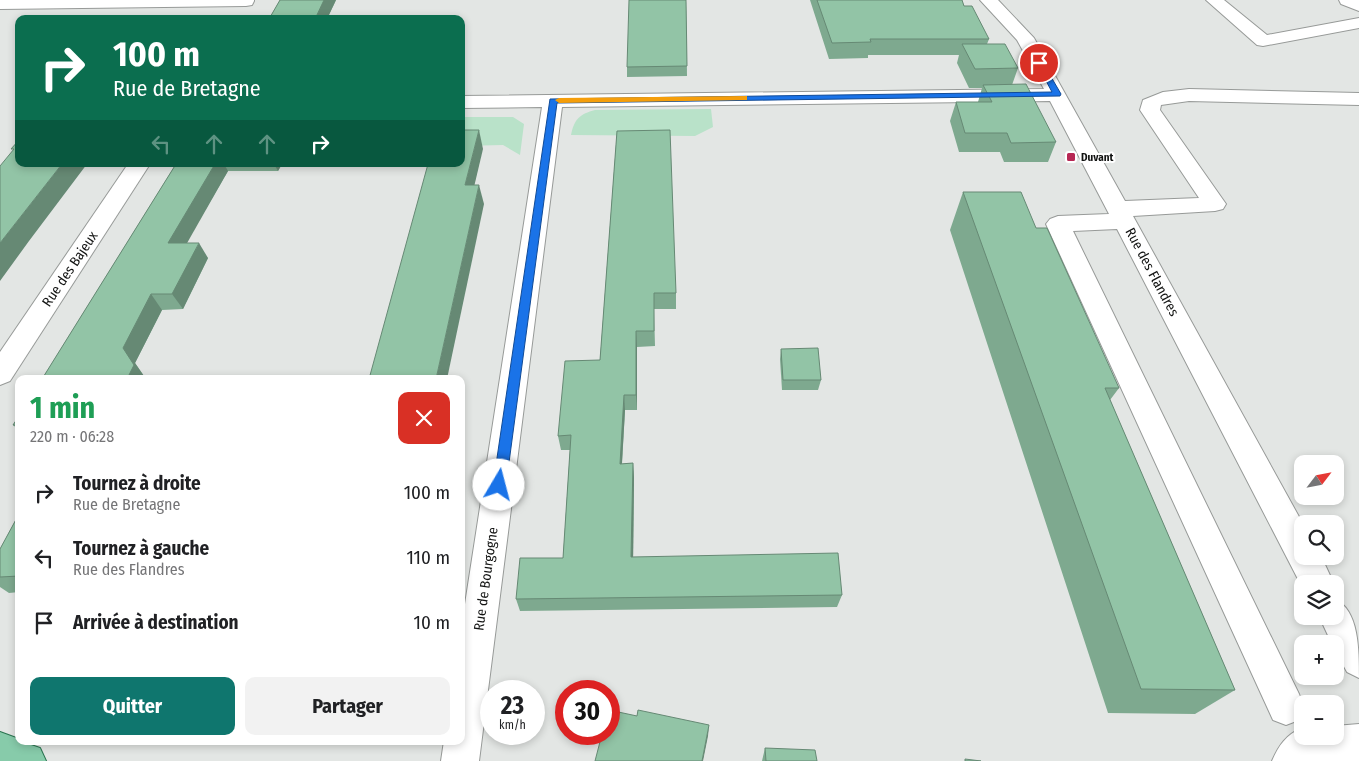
<!DOCTYPE html>
<html lang="fr">
<head>
<meta charset="utf-8">
<style>
  :root { --surface:#fff; --page:#f2f2f2; --text:#202124; --muted:#757577; --accent:#0f766e }
  body { margin:0; font-family:"Fira Sans Condensed",sans-serif; background:var(--page); color:var(--text); height:100vh; display:flex; flex-direction:column; font-size:19px; white-space:nowrap }
  * { box-sizing:border-box; margin:0 }
  p { font-size:16px; color:var(--muted) }
  .icon { flex:none; width:28px; height:28px; fill:none; stroke:currentColor; stroke-width:2; stroke-linecap:round; stroke-linejoin:round }
  .map { position:relative; flex:1; overflow:hidden }
  .drawer { position:absolute; left:15px; top:375px; width:450px; height:370px; display:flex; flex-direction:column; background:var(--surface); border-radius:10px; box-shadow:0 2px 8px #0003 }
  .drawer>* { flex:none }
  .guide { position:absolute; left:15px; top:15px; width:450px; height:152px; border-radius:10px; box-shadow:0 2px 8px #0003; background:#0b6e4f; color:#fff; overflow:hidden }
  .needle { width:32px; rotate:58deg }
  .tools { position:absolute; left:1294px; top:455px; display:grid; gap:10px }
  .tools a { display:grid; place-items:center; width:50px; height:50px; border-radius:10px; background:var(--surface); box-shadow:0 2px 8px #0003; font-size:25px }
  .speed { position:absolute; left:480px; top:680px; display:flex; gap:10px; font-size:25px; font-weight:700; text-align:center }
  .speed>* { display:grid; place-content:center; width:65px; height:65px; border-radius:50%; background:var(--surface); box-shadow:0 2px 8px #0003; line-height:1 }
  .speed small { font-size:12px; font-weight:400 }
  .speed .limit { border:8px solid #d22; background:#fff; color:#111 }
  .pin { position:absolute; display:grid; place-items:center; width:42px; height:42px; color:#fff; margin:-21px; border:2px solid #fff; border-radius:50%; box-shadow:0 1px 5px #0007 }
  .me { position:absolute; width:55px; margin:-28px; rotate:8deg; stroke-linejoin:round; filter:drop-shadow(0 0 4px #0008) }
  .turn { display:flex; align-items:center; gap:18px; height:105px; padding:0 15px; font-size:22px }
  .turn .icon { width:65px; height:65px; stroke-width:2.5 }
  .turn b { display:block; font-size:35px; line-height:42px }
  .lanes { display:flex; align-items:center; height:48px; padding:0 15px; background:#0003; justify-content:center; gap:25px; direction:ltr }
  .lanes .off { opacity:.35 }
  .round { display:grid; place-items:center; flex:none; width:52px; height:52px; border-radius:10px; background:var(--page) }
  .summary { display:flex; align-items:center; justify-content:space-between; height:85px; padding:0 15px }
  h1 { font-size:30px; font-weight:700; line-height:38px; color:#1e9e55 }
  .action { display:flex; gap:10px; margin-top:auto; padding:10px 15px }
  .action a { flex:1; height:58px; border-radius:10px; background:var(--accent); color:#fff; font-size:20px; font-weight:700; line-height:58px; text-align:center }
  .action a+a { background:var(--page); color:var(--text) }
  ul { padding:0; list-style:none }
  li { display:flex; align-items:center; gap:15px; height:65px; padding:0 15px }
  li div { flex:1 }
  li b { display:block; font-size:19px }
  li em { font-style:normal }
  .map>svg:first-child { display:block }
</style>
</head>
<body>
<div class="map">
<svg width="1359" height="761" viewBox="0 0 1359 761">
  <rect width="100%" height="100%" fill="#e3e6e4"/>
  <g fill="#b9e2c9">
    <path d="M711,109L713,127L695,136L571,135C574,119 580,114 595,110Z"/>
    <polygon points="461,117 513,117 524,124 520,155 503,145 461,146"/>
  </g>
  <g fill="none" stroke-linecap="round" stroke-linejoin="round">
    <g stroke="#979a98" stroke-width="2">
      <g id="minor">
        <polygon points="0,0 254,0 254,1 252,5 246,6 0,9"/>
        <polygon points="980,0 998,0 1034,38 1125,201 1199,198 1140,110 1143,100 1163,92 1189,89 1359,93 1359,105 1189,101 1161,105 1160,110 1226,204 1223,209 1215,211 1133,216 1303,524 1302,556 1321,556 1334,584 1302,584 1302,587 1117,229 1073,231 1299,694 1303,704 1299,720 1286,725 1273,720 1046,224 1050,219 1058,216 1109,214 1050,101 562,107 479,761 441,761 444,741 461,741 461,630 542,107 461,108 461,96 1044,89 1017,40"/>
        <polygon points="1206,0 1224,0 1267,35 1359,18 1359,28 1263,46 1257,45"/>
        <polygon points="1339,0 1359,0 1359,11 1341,4"/>
        <polygon points="128,164 150,164 10,381 0,385 0,352"/>
        <path d="M1335,599C1359,611 1359,649 1359,678L1347,672L1335,650V644H1332L1319,616H1335Z"/>
        <path d="M1359,724V761H1272C1279,745 1286,735 1302,728V736H1335V726Z"/>
      </g>
    </g>
    <g stroke="#2a7450" stroke-width="2">
      <polygon id="major" points="0,732 19,739 19,741 40,748 46,761 0,761"/>
    </g>
    <use href="#minor" fill="#fff" fill-rule="evenodd"/>
    <use href="#major" fill="#87cbaa" fill-rule="evenodd"/>
  </g>
  <g fill="#7ea98f">
    <polygon points="280,0 336,0 327,19 269,19"/>
    <polygon points="686,0 687,76 627,77 627,67"/>
    <polygon points="810,0 962,0 964,6 989,39 987,44 1018,68 1012,85 1056,142 1048,162 1004,162 1000,152 959,152 950,121 956,102 978,102 982,88 969,88 957,63 959,55 868,55 868,58 829,59"/>
    <polygon points="617,131 676,293 676,309 654,309 655,346 637,347 637,410 625,410 622,464 633,463 634,478 633,557 842,595 837,607 520,611 516,599 563,558 570,450 561,450 558,436 600,360"/>
    <polygon points="176,164 282,164 278,171 228,171 186,243 208,258 183,309 162,310 135,363 146,379 42,379"/>
    <polygon points="963,192 1036,228 1119,388 1110,400 1235,690 1195,714 1108,713 950,230"/>
    <polygon points="781,349 821,380 818,390 782,390 780,359"/>
    <polygon points="19,416 19,430 13,425"/>
    <polygon points="19,514 19,592 9,593 0,587 0,549"/>
    <polygon points="765,748 817,761 762,761"/>
  </g>
  <g fill="#668974">
    <polygon points="324,0 336,0 327,19 316,19 316,17"/>
    <polygon points="479,130 483,149 470,204 465,185"/>
    <polygon points="62,164 87,164 29,241 0,281 0,243"/>
    <polygon points="215,164 224,164 228,171 178,259 168,243"/>
    <polygon points="274,164 282,164 278,171"/>
    <polygon points="479,185 484,204 447,379 436,379"/>
    <polygon points="199,243 208,258 183,309 172,294"/>
    <polygon points="151,294 162,310 135,363 146,379 127,379 123,348"/>
    <polygon points="636,331 637,347 637,410 636,395"/>
    <polygon points="624,395 625,410 621,478 620,464"/>
    <polygon points="633,463 634,478 633,569 631,557"/>
    <polygon points="709,725 708,736 703,761 702,761"/>
  </g>
  <g fill="#92c4a6" stroke="#668974">
    <polygon points="280,0 324,0 316,17 310,17 309,19 269,19"/>
    <polygon points="629,0 686,0 687,66 627,67"/>
    <polygon points="817,0 962,0 964,6 972,6 989,39 870,39 871,42 832,43"/>
    <polygon points="962,44 1005,44 1018,68 975,69"/>
    <polygon points="1026,84 1056,142 1011,143 1007,133 965,133 956,102 992,102 983,85"/>
    <polygon points="461,130 479,130 465,185 479,185 436,379 369,379 428,164 461,164"/>
    <polygon points="670,130 676,293 654,293 654,331 636,331 636,395 624,395 620,464 633,463 631,557 838,553 842,595 516,599 520,558 563,558 571,435 558,436 565,361 600,360 617,131"/>
    <polygon points="19,140 19,164 62,164 0,243 0,166 14,149 11,149"/>
    <polygon points="176,164 215,164 168,243 199,243 172,294 151,294 123,348 134,365 127,379 42,379"/>
    <polygon points="963,192 1021,192 1036,228 1047,228 1119,388 1105,388 1235,690 1141,689"/>
    <polygon points="818,348 821,380 783,380 781,349"/>
    <polygon points="19,416 19,425 13,425"/>
    <polygon points="19,514 19,576 0,577 0,549"/>
    <polygon points="609,710 637,716 638,710 709,725 702,761 595,761 602,734 609,734"/>
    <polygon points="765,748 815,750 817,761 766,761"/>
    <polygon points="965,759 981,761 965,761"/>
  </g>
  <polygon fill="#1a73e8" stroke="#114b97" points="1036,62 1043,63 1061,94 1060,96 557,103 506,485 499,490 495,488 493,485 550,99 1052,92"/>
  <polygon fill="#f59e0b" points="745,96 747,96 747,100 559,103 555,100 559,98"/>
  <rect fill="#b72754" stroke="#fff" stroke-width="2" x="1066" y="152" width="10" height="10" rx="2.5"/>
  <g text-anchor="middle" dominant-baseline="central" stroke-width="4" stroke-linejoin="round" paint-order="stroke">
    <g font-size="11" font-weight="bold" fill="#121312" stroke="#fff" text-anchor="start">
      <text x="1081" y="157">Duvant</text>
    </g>
    <g font-size="14" fill="#121312" stroke="#fff">
      <text transform="translate(70 269) rotate(-56)">Rue des Bajeux</text>
      <text transform="translate(1152 272) rotate(62)">Rue des Flandres</text>
      <text transform="translate(486 579) rotate(-82)">Rue de Bourgogne</text>
    </g>
  </g>
</svg>
<div class="tools">
<a><svg class="needle" viewBox="-14 -14 28 28"><path d="M0-13l5 13h-10z" fill="#e53935"/><path d="M0 13l5-13h-10z" fill="#757577"/></svg></a>
<a><svg class="icon" aria-label="search" viewBox="0 0 24 24"><circle cx="10" cy="10" r="6"/><path d="M15 15l6 6"/></svg></a>
<a><svg class="icon" aria-label="layers" viewBox="0 0 24 24"><path d="M12 4l9 5-9 5-9-5zM3 14l9 5 9-5"/></svg></a>
<a>+</a>
<a>−</a>
</div>
<div class="speed"><div>23<small>km/h</small></div><div class="limit">30</div></div>
<div class="pin" style="left:1039px;top:63px;background:#d93025"><svg class="icon" aria-label="arrive" viewBox="0 0 24 24"><path d="M6 21V4h12l-3 4 3 4H6"/></svg></div>
<svg class="me" style="left:499px;top:485px" viewBox="-20 -20 40 40"><circle r="19" fill="#fff"/><path d="M0-13L10 11 0 6-10 11z" fill="#1a73e8"/></svg>
<div class="guide">
<div class="turn"><svg class="icon" aria-label="right" viewBox="0 0 24 24"><path d="M7 20v-9h11M14 6l5 5-5 5"/></svg><div><b>100 m</b>Rue de Bretagne</div></div>
<div class="lanes"><svg class="icon off" aria-label="left" viewBox="0 0 24 24"><path d="M17 20v-9H6M10 6l-5 5 5 5"/></svg><svg class="icon off" aria-label="ahead" viewBox="0 0 24 24"><path d="M12 20V5M6 11l6-6 6 6"/></svg><svg class="icon off" aria-label="ahead" viewBox="0 0 24 24"><path d="M12 20V5M6 11l6-6 6 6"/></svg><svg class="icon" aria-label="right" viewBox="0 0 24 24"><path d="M7 20v-9h11M14 6l5 5-5 5"/></svg></div>
</div>
<section class="drawer">
<div class="summary"><div><h1>1 min</h1><p>220 m · 06:28</p></div><a class="round" style="background:#d93025;color:#fff"><svg class="icon" aria-label="close" viewBox="0 0 24 24"><path d="M6 6l12 12M18 6L6 18"/></svg></a></div>
<ul>
<li><svg class="icon" aria-label="right" viewBox="0 0 24 24"><path d="M7 20v-9h11M14 6l5 5-5 5"/></svg><div><b>Tournez à droite</b><p>Rue de Bretagne</p></div><em>100 m</em></li>
<li><svg class="icon" aria-label="left" viewBox="0 0 24 24"><path d="M17 20v-9H6M10 6l-5 5 5 5"/></svg><div><b>Tournez à gauche</b><p>Rue des Flandres</p></div><em>110 m</em></li>
<li><svg class="icon" aria-label="arrive" viewBox="0 0 24 24"><path d="M6 21V4h12l-3 4 3 4H6"/></svg><div><b>Arrivée à destination</b></div><em>10 m</em></li>
</ul>
<div class="action"><a>Quitter</a><a>Partager</a></div>
</section>
</div>
</body>
</html>
